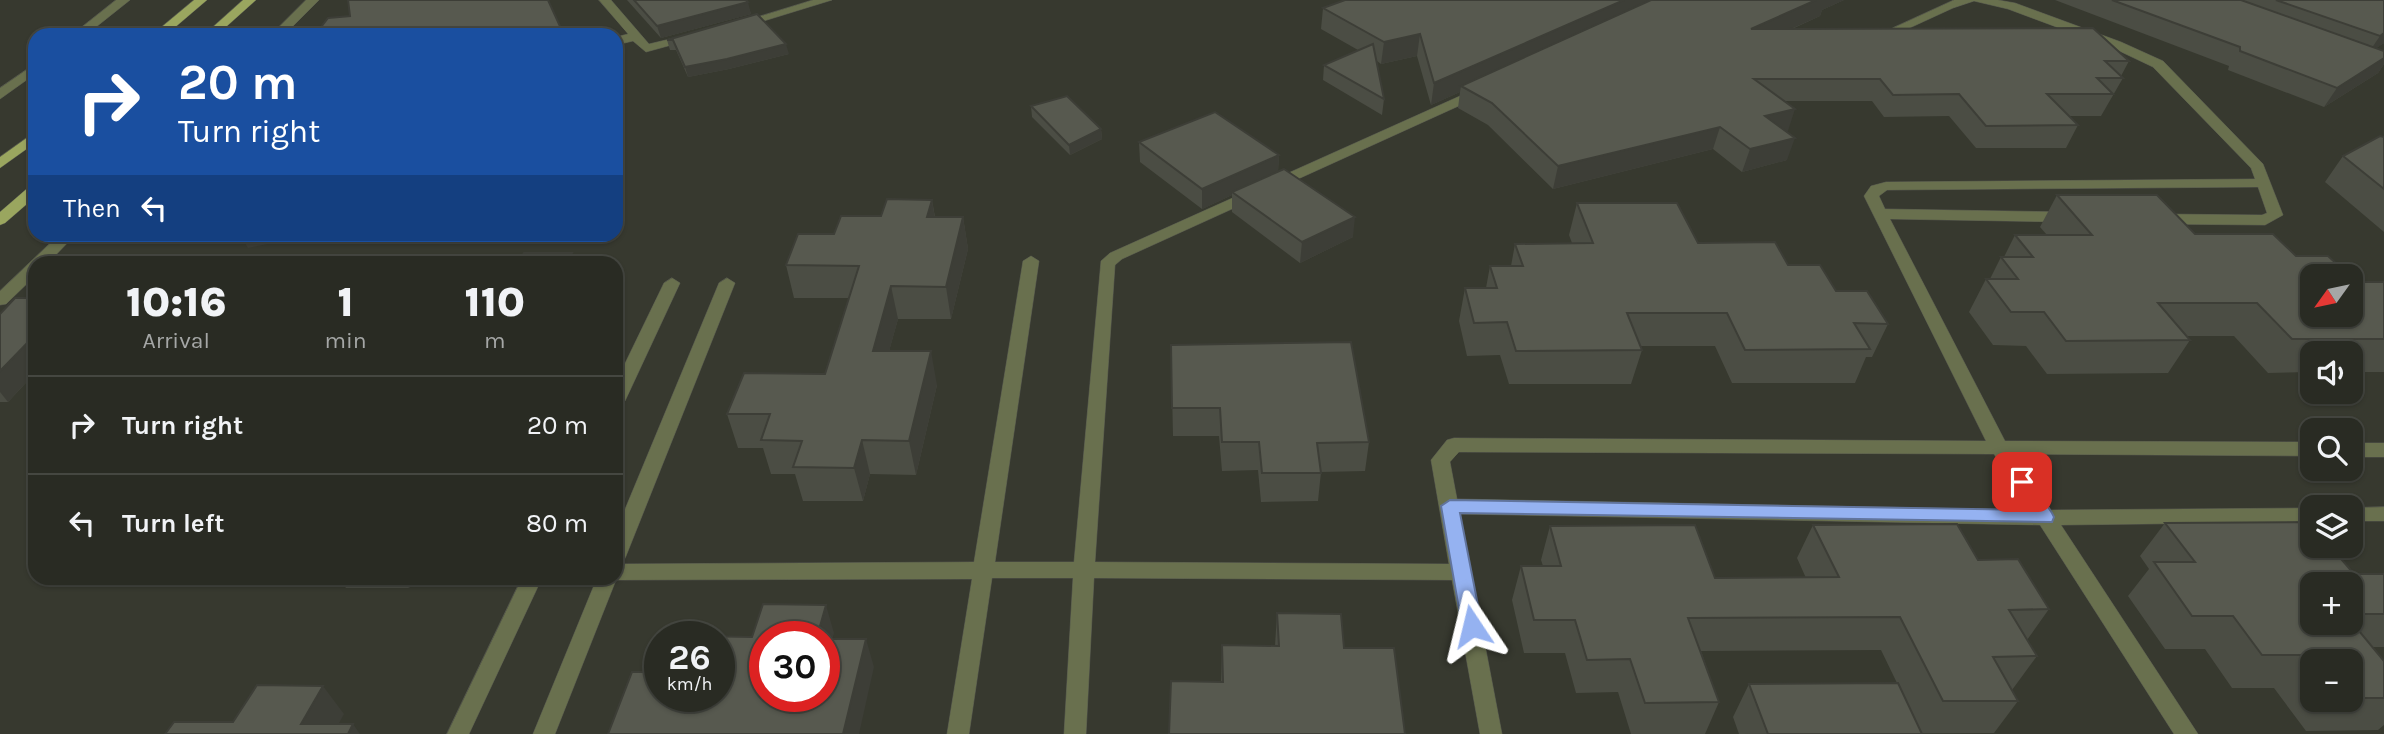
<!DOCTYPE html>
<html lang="en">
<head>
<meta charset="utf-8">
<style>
  :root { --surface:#292b23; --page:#353730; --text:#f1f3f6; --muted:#a5a7a6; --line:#454741 }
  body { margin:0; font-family:Karla,sans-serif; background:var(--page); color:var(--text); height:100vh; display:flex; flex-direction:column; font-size:26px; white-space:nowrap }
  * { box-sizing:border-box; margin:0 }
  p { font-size:23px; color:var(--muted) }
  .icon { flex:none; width:38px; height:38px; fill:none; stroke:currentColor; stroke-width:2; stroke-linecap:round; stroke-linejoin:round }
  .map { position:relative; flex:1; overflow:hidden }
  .sheet { position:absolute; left:28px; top:256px; width:595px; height:329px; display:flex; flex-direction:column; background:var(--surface); border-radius:21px; box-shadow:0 2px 5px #0004,0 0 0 2px var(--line) }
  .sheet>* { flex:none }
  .banner { position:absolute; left:28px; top:28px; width:595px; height:214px; border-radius:21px; box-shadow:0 2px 5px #0004,0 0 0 2px var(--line); background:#1a4fa0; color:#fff; overflow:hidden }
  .needle { width:46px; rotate:237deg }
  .tools { position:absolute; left:2300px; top:264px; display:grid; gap:14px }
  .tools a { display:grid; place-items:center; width:63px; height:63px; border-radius:14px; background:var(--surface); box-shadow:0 2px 5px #0004,0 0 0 2px var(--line); font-size:35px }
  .speed { position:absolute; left:644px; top:621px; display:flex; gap:14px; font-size:35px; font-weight:700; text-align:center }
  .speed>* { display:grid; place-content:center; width:91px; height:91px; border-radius:50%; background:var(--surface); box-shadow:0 2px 5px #0004,0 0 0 2px var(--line); line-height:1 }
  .speed small { font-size:18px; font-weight:400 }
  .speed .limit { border:10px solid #d22; background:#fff; color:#111 }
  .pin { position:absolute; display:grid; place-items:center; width:60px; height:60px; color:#fff; margin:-30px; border-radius:14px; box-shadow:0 4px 10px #0006 }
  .me { position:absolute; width:77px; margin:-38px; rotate:350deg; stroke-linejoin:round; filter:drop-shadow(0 0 5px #0008) }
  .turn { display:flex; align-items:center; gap:24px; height:147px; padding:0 35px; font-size:32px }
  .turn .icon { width:91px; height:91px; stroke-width:2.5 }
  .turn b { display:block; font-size:49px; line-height:60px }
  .then { display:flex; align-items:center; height:66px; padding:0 35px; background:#0003; gap:14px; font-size:26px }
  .eta { display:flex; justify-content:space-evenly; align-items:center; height:119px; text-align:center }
  .eta b { font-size:42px; font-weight:800; line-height:49px }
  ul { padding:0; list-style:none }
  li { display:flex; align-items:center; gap:21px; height:98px; padding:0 35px; border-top:2px solid var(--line) }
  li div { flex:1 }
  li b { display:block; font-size:26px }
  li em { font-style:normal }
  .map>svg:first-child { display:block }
</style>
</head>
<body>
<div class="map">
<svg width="2384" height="734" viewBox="0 0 2384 734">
  <rect width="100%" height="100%" fill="#37392f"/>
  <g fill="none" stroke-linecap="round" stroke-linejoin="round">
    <g stroke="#54564d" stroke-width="1">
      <g id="minor">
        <polygon points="116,0 130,0 86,35 72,35"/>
        <polygon points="306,0 319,0 284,35 271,35"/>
        <polygon points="599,0 611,0 649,44 691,34 697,38 646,52 633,41 616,45 616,37 628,34"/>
        <polygon points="813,0 832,0 741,28 735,24"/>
        <path d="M1954,0H1998L2015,3L2121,42L2163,61L2263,164L2283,215L2265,225L2158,224L2150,219L2158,214L2262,215L2267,213L2258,187L1887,190L1879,196L1885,209L2067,212L2075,217L2067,222L1890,219L2005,441L2312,442V456L2013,454L2051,510L2312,508V522L2061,525L2198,734H2174L2040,525L1460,514L1502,734H1480L1452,580L1094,578L1086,734H1064L1073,578H992L969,734H947L972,579L616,580L555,734H533L597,578H616V564L974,562L1023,261L1031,256L1039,261L995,562H1074L1101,261L1110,253L1480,87L1487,91L1485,94L1122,259L1115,265L1095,562L1449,564L1431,460L1447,440L1454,438L1986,441L1864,196L1871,186L1886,182L2255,179L2251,168L2153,67L2113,48L2008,9L1974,1L1953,8L1903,31L1893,28ZM1459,452L1994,454L2030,510L1457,499L1450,462Z"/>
        <polygon points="35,64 35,74 0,99 0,88"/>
        <polygon points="60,234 76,234 49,262 35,262 35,276 6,304 0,305 0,291"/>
        <polygon points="672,278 680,283 625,401 616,407 616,382 664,283"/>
        <polygon points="727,278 735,283 626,556 623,562 616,564 616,531 719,283"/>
        <rect x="2350" y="443" width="34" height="14"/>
        <polygon points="2384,507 2384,521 2350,521 2350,508 2347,508"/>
        <polygon points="522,578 542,578 469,734 447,734"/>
      </g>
    </g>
    <g stroke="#54564d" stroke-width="1">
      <g id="major">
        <polygon points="194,0 207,0 166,35 152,35"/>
        <polygon points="243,0 256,0 217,35 204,35"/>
        <polygon points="35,132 35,143 0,168 0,157"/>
        <polygon points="35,185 35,197 5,223 0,225 0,212 30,186"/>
      </g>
    </g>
    <use href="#minor" fill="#69704e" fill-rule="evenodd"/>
    <use href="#major" fill="#9aa65f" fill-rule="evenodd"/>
  </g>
  <g fill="#4b4d44" fill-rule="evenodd">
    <polygon points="627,0 746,0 751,14 661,38"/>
    <polygon points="1345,0 1844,0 1822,10 1820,16 1792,29 2129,61 2121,76 2123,78 2101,116 2068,116 2078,125 2066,148 1976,148 1949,116 1884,117 1872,101 1784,101 1788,131 1786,131 1787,160 1742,172 1713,149 1553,189 1488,125 1458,108 1460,92 1431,105 1417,56 1381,64 1377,61 1384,99 1382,115 1323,80 1324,65 1358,50 1321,29 1323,8"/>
    <polygon points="2055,0 2384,0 2384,43 2376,48 2384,51 2384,64 2378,73 2324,107 2228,70 2229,66"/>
    <polygon points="667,40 789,54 729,69 688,77 676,50 670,50"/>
    <polygon points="1031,106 1101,129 1102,139 1070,155 1032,117"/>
    <polygon points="2384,137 2384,232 2325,182 2343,156"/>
    <polygon points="1139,142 1279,155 1278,171 1353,237 1300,263 1232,212 1232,195 1202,209 1140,162"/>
    <polygon points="2057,195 2195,234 2296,256 2356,282 2384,282 2384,372 2350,372 2350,354 2312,354 2312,372 2268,373 2234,336 2187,336 2190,340 2168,373 2047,374 2026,346 1993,345 1969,312 1986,279 1990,279 2001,257 2004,257 2015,235 2047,235 2040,227"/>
    <polygon points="932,200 935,217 963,217 968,249 951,319 898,319 889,351 937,385 916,475 870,474 863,501 803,501 795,474 771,474 763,448 738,448 727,414 825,374 849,298 794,298 786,265 834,234 881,216"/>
    <polygon points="1577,203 1698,243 1788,265 1836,291 1888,324 1872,357 1866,357 1855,383 1732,383 1715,346 1640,346 1642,350 1631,384 1509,384 1500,355 1467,356 1459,321 1465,288 1486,288 1490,266 1511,266 1515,244 1572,243 1569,235"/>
    <polygon points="35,298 35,373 8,402 0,402 0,314"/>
    <polygon points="1171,345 1369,442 1365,471 1321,472 1318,501 1261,502 1258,470 1222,471 1219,436 1173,436"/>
    <path d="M2165,523L2354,574H2384V647H2372L2384,661V725L2378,730L2306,731L2274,688H2232L2205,649H2165L2128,596L2149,569L2140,556ZM2312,584H2350V623ZM2312,662H2350V700H2312Z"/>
    <polygon points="1813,525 1978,560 2049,609 2027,640 2037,656 2012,690 2018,701 1994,733 1739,734 1733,717 1749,684 1897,683 1881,650 1701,651 1719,702 1705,734 1631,734 1618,692 1576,693 1565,653 1524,653 1512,600 1521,566 1543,566 1541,560 1550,526 1715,578 1806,578 1797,558"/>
    <polygon points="339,578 415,578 409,588 346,588"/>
    <polygon points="1277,613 1341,614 1221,682 1222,645 1275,646"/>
  </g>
  <g fill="#3d3e37">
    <polygon points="1624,0 1665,0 1461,86 1460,92 1431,105 1434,83"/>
    <polygon points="1816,0 1844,0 1822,10 1820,16 1744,50 1751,29"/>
    <polygon points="748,2 751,14 661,38 657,26"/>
    <polygon points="2384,33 2384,43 2367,55 2380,36"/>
    <polygon points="1420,34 1417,56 1381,64 1384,42"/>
    <polygon points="786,44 789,54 729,69 688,77 685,67"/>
    <polygon points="2384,58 2384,64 2378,73 2324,107 2337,88"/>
    <polygon points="616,82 620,94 616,95"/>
    <polygon points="1795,109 1788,131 1757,138 1765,116"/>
    <polygon points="1720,127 1713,149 1553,189 1558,166"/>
    <polygon points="1101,129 1102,139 1070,155 1069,145"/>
    <polygon points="1795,138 1787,160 1742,172 1750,149"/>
    <polygon points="1279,155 1278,174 1232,192 1232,195 1202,209 1202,189"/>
    <polygon points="932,200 937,232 927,217"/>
    <polygon points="963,217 968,249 951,319 946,287"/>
    <polygon points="1355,217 1353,237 1300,263 1302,242"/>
    <polygon points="288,234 287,240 248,248 240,235"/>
    <polygon points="572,253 576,262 567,262"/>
    <polygon points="891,286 898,319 880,384 873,351"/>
    <polygon points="35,335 35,373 8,402 0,392 0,371"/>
    <polygon points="931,351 937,385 916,475 909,441"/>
    <polygon points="862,440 870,474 863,501 854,468"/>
    <polygon points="402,578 415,578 409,588"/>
    <polygon points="826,605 834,633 826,667 824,662 824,637 817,637"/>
    <polygon points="866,639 874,667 859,734 843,734"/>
    <polygon points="323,686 344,714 333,734 301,724"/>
    <polygon points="353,724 360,734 348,734"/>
  </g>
  <g fill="#57594f" stroke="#3d3e37" stroke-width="2">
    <polygon points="348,0 548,0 564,35 315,35 328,18 350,16"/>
    <polygon points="634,0 746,0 748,2 657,26"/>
    <polygon points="1345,0 1624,0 1434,83 1420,34 1384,42 1323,8"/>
    <polygon points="1651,0 1816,0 1751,29 2093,28 2129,61 2105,61 2123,78 2097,78 2113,94 2047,94 2078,125 1986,126 1959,94 1893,95 1880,79 1754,79 1795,109 1765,116 1795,138 1750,149 1720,127 1558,166 1492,103 1461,86"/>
    <polygon points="2112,0 2241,0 2384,51 2384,58 2337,88 2240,51 2240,47"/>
    <polygon points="2276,0 2384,0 2384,33 2380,36"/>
    <polygon points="757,14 786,44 727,59 685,67 673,40 667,40"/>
    <polygon points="1373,44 1384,99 1324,65"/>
    <polygon points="1067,96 1101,129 1069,145 1031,106"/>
    <polygon points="1215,112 1279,155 1202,189 1139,142"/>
    <polygon points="2380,136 2384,137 2384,189 2343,156"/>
    <polygon points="1284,169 1355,217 1302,242 1232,192"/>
    <polygon points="2057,195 2157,195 2195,234 2273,234 2296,256 2328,256 2350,276 2312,276 2312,315 2350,315 2350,277 2356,282 2384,282 2384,339 2292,339 2257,303 2158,303 2190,340 2066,341 2044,312 2011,312 1986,279 2018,279 2001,257 2033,257 2015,235 2092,235"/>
    <polygon points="887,199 932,200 927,217 963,217 946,287 891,286 873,351 931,351 909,441 862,440 854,468 793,467 802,441 761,440 770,414 727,414 744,373 825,374 859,266 786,265 798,234 834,234 841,216 881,216"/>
    <polygon points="1577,203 1677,203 1698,243 1775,242 1788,265 1820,265 1836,291 1867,291 1888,324 1854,323 1870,349 1745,350 1727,313 1627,313 1642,350 1516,351 1507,322 1474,323 1465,288 1497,288 1490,266 1523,266 1515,244 1593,243"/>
    <polygon points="524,253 572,253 567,262 518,262"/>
    <polygon points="15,298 35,298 35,335 0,371 0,314"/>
    <polygon points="1351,342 1369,442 1317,443 1321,473 1262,473 1259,442 1222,442 1220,408 1172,408 1171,345"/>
    <polygon points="2309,522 2312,525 2312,546 2330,546 2354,574 2384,574 2384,614 2350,614 2350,584 2312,584 2312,623 2350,623 2350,620 2384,661 2384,698 2350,698 2350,662 2312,662 2306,655 2262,655 2233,616 2192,616 2154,562 2195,562 2165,523"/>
    <polygon points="1957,524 1978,560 2018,559 2049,609 2009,610 2037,656 1993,657 2018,701 1943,701 1900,617 1688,618 1719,702 1645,703 1630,659 1587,660 1575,620 1534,620 1521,566 1561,566 1550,526 1695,525 1715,578 1839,577 1813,525"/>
    <polygon points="763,604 826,605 817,637 765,637 765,696 824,696 824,639 866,639 843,734 608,734 632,672 660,672 660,696 719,696 719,637 696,636 752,637"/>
    <polygon points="1277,613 1341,614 1344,648 1394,648 1405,734 1169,734 1171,681 1223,682 1222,645 1279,646"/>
    <polygon points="1898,683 1922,734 1768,734 1749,684"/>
    <polygon points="257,685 323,686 301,724 353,724 348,734 165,734 174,722 233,722"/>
  </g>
  <polygon fill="#95b2f1" stroke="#61749d" stroke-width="2" points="2022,476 2028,477 2052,513 2054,517 2052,522 1460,513 1482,626 1479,632 1465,632 1462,626 1441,506 1450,500 2031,510 2013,482"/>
</svg>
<div class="tools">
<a><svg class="needle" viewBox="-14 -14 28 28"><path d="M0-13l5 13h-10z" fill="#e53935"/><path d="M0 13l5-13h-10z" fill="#a5a7a6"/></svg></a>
<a><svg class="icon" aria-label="sound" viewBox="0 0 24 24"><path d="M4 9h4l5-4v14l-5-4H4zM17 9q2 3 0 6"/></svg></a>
<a><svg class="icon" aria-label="search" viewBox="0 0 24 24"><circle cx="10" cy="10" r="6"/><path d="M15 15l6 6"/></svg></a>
<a><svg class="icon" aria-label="layers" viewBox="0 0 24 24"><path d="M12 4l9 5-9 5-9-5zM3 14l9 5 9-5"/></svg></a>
<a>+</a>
<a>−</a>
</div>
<div class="speed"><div>26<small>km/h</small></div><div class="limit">30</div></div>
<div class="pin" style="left:2022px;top:482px;background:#d93025"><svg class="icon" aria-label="arrive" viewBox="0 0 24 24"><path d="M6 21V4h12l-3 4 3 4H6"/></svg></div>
<svg class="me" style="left:1472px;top:626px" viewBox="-20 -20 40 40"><path d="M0-17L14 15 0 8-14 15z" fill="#95b2f1" stroke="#fff" stroke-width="4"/></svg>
<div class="banner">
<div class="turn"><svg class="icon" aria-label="right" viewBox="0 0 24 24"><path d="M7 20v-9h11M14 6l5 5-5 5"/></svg><div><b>20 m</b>Turn right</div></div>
<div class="then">Then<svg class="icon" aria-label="left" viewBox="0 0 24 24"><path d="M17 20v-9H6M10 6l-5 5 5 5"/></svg></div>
</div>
<section class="sheet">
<div class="eta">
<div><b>10:16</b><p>Arrival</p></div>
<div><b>1</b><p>min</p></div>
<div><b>110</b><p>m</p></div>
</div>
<ul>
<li><svg class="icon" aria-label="right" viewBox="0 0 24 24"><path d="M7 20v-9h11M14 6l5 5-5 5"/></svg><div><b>Turn right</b></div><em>20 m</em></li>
<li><svg class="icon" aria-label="left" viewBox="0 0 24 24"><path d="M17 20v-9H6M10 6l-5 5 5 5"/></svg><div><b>Turn left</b></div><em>80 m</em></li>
</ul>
</section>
</div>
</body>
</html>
